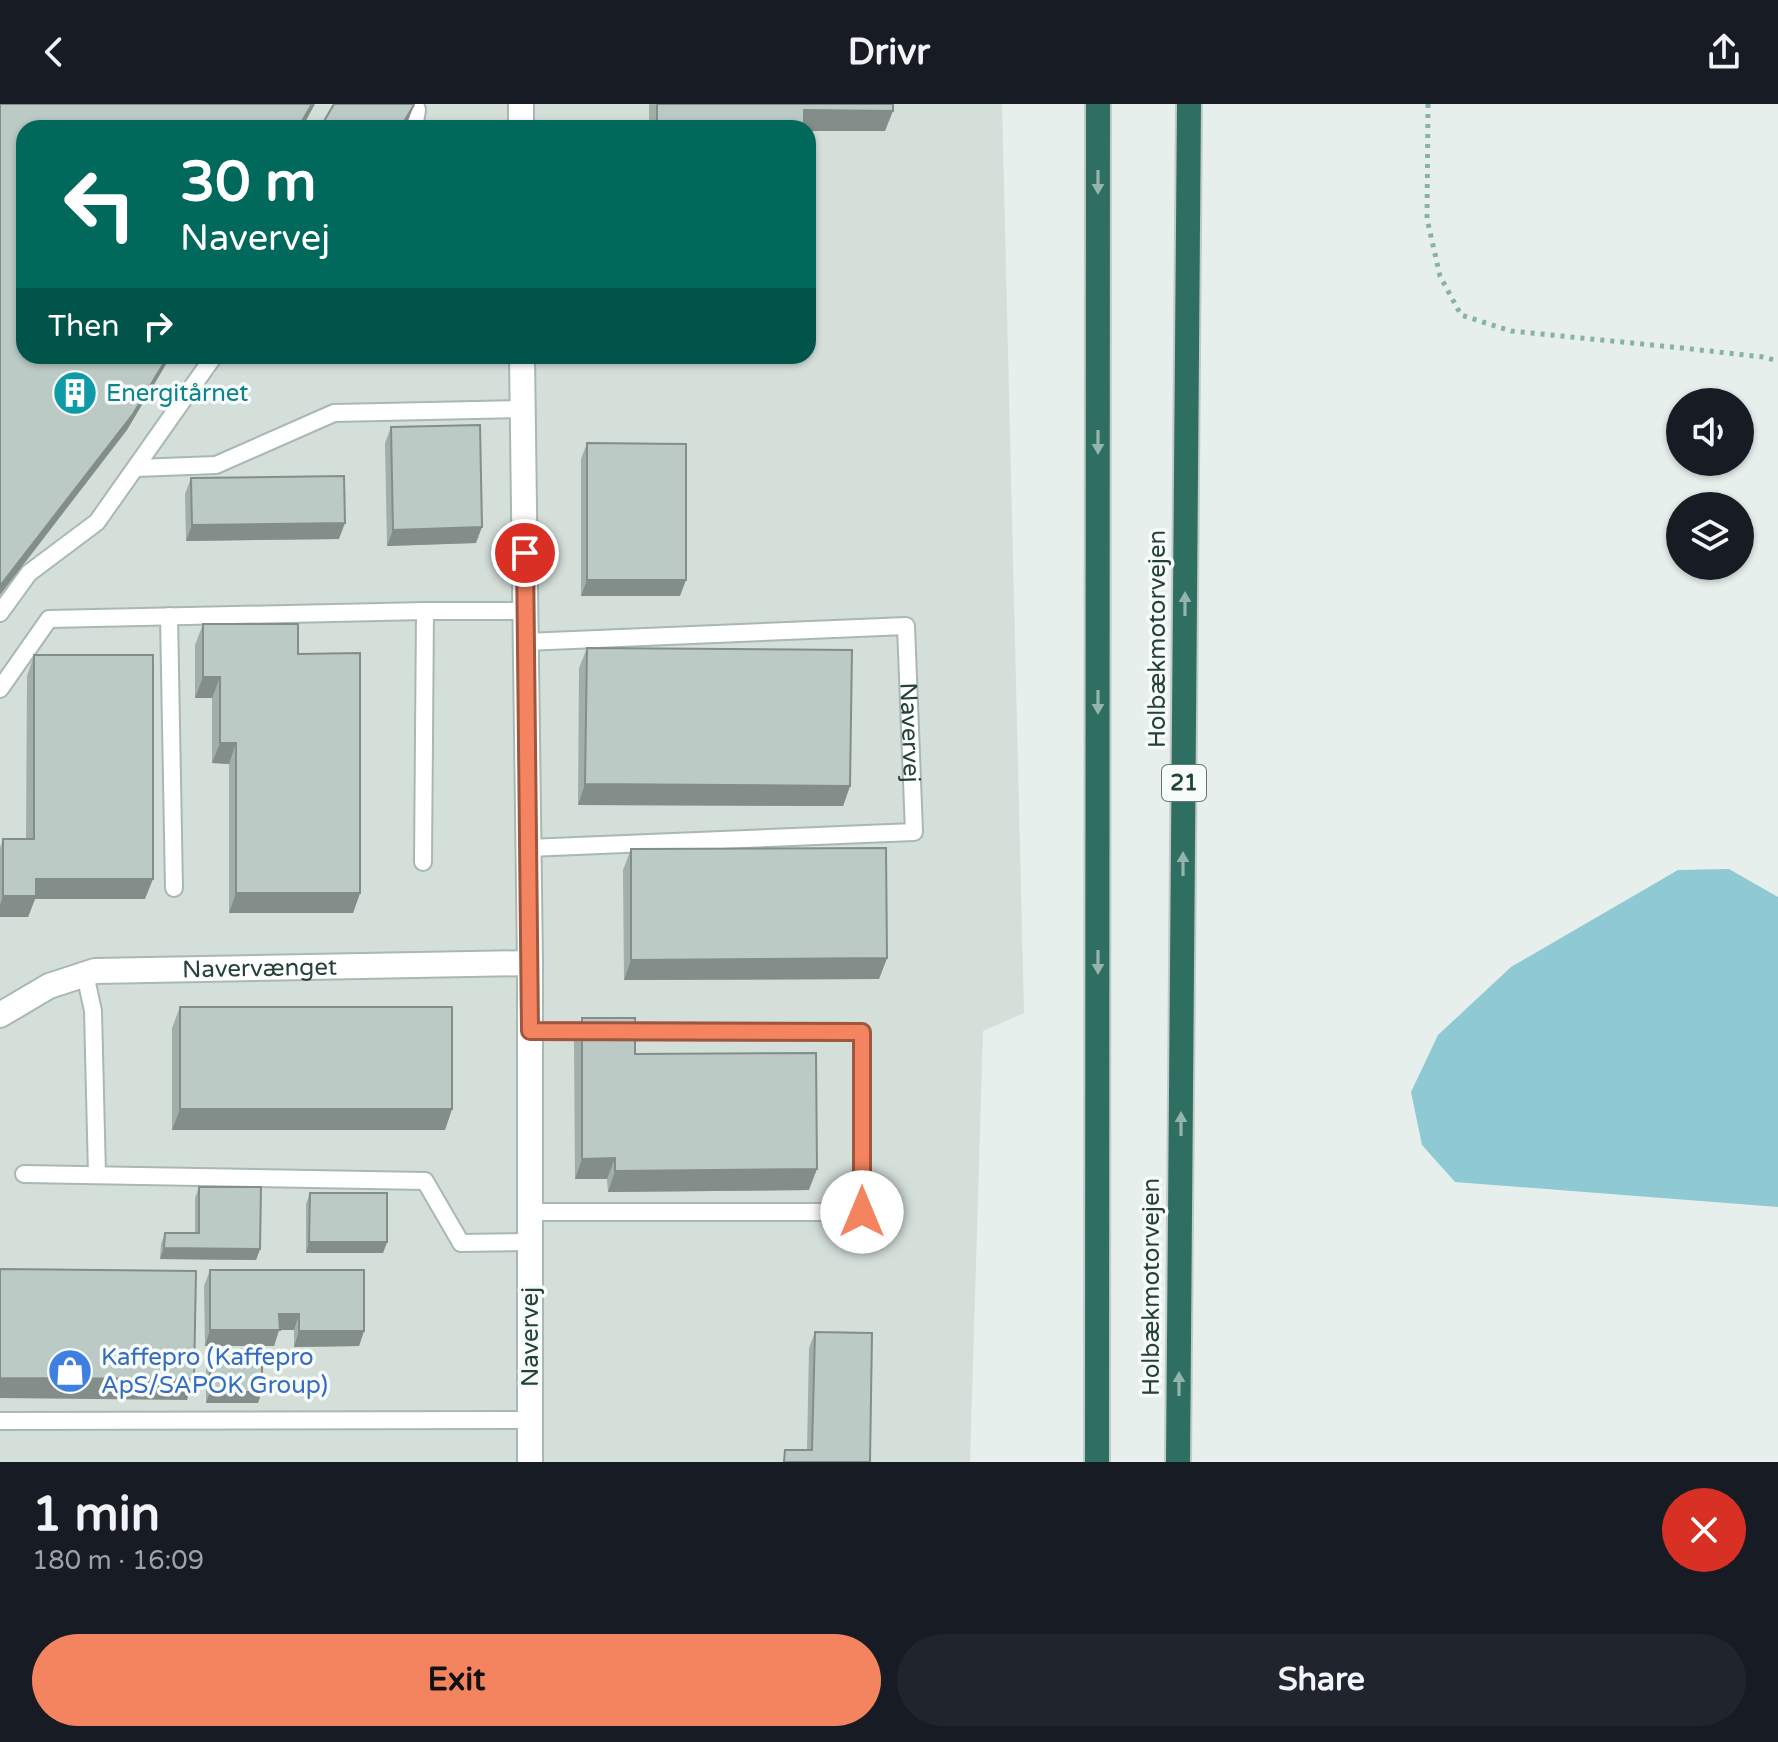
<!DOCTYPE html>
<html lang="en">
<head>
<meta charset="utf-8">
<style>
  :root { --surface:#171b24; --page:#20242c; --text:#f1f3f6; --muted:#9ea1a6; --accent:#f4845f }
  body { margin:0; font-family:"Varela Round",sans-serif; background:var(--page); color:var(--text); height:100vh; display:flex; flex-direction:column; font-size:30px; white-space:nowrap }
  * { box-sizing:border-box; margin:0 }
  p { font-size:26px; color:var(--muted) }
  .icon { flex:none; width:44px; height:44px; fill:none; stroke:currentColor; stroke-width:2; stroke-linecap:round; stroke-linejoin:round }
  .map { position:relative; height:1358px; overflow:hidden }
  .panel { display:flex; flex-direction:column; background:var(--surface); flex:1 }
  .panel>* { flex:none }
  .top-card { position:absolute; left:16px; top:16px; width:800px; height:244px; border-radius:24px; box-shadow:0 2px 6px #0004; background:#00695c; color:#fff; overflow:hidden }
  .tools { position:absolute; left:1666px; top:284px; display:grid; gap:16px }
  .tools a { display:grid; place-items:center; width:88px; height:88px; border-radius:50%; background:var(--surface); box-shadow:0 2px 6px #0004; font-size:40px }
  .pin { position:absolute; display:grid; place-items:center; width:68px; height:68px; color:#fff; margin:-34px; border:4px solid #fff; border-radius:50%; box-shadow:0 2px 8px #0007 }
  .me { position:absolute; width:88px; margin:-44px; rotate:0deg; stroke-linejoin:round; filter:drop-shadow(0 0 6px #0008) }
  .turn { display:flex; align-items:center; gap:28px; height:168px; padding:0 32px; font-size:36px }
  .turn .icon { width:104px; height:104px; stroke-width:2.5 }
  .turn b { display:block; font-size:56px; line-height:68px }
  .then { display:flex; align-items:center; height:76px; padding:0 32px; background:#0003; gap:16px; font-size:30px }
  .round { display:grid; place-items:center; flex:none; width:84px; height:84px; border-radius:42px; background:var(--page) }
  .head { display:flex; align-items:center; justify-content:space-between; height:136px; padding:0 32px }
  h1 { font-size:48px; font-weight:800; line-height:60px }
  .cta { display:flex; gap:16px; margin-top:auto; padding:16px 32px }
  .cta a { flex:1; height:92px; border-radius:48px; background:var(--accent); color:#111; font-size:32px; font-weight:800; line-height:92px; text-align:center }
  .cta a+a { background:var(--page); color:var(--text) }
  header { display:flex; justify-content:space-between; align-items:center; height:104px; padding:0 32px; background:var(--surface); font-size:36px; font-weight:800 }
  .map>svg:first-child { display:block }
</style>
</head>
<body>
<header><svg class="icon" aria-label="back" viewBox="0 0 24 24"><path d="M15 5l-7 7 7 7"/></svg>Drivr<svg class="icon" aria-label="share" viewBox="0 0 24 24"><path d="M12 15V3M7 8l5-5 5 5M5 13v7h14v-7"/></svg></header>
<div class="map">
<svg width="1778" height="1358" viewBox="0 0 1778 1358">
  <rect width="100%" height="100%" fill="#e6efeb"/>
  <path fill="#d4dfda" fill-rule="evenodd" d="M0,0H1002L1024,909L983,927L970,1358H0ZM24,24H808V252H24Z"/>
  <polygon fill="#8ec9d4" points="1729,765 1778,793 1778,1103 1455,1078 1422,1041 1411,988 1438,931 1511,863 1678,766"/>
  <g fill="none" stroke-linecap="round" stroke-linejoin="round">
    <g stroke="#a8b8b2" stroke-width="20">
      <g id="service">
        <polyline points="414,24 417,6 415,0"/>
        <polyline points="136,364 216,361 334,309 523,305"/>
        <polyline points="0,509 29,469 97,418 214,252"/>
        <polyline points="169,512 174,784"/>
        <path id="s1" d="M525,538L906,522L914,728L528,744"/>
        <polyline points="0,585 49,515 425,507"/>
        <polyline points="423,758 425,507 525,507"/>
        <polyline points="85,870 93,907 97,1071"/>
        <polyline points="24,1070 425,1077 461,1139 530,1138"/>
        <polyline points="529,1108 862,1108 862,928 530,927"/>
        <polyline points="0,1317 530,1316"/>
      </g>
    </g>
    <g stroke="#a8b8b2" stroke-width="28">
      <g id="minor">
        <polyline points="521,0 521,24"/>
        <polyline points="522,252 530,859 530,1358"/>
        <path id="s2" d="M0,911L49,882L95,867L530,859"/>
      </g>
    </g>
    <g stroke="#c2cac8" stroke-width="28">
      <g id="motorway">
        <polyline points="1097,1358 1098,0"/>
        <polyline points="1178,1358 1189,0"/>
      </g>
    </g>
    <polyline stroke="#86b3a5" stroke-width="5" stroke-dasharray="4 6" stroke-linecap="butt" points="1428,0 1427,115 1440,172 1461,211 1511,227 1682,244 1763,253 1778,257"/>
    <use href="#service" stroke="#fff" stroke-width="16"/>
    <use href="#minor" stroke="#fff" stroke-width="24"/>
    <use href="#motorway" stroke="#2f6f62" stroke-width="24"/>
  </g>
  <g fill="#a1aea9">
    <polygon points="649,0 893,0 885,27 808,24 649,24"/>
    <polygon points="391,323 476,439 387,442 385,339"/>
    <polygon points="587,339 680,492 581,492 581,355"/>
    <polygon points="191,374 339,435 186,437 185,390"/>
    <polygon points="203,520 298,550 360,789 353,809 229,809 229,660 212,659 212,594 195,594 195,541"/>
    <polygon points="587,544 850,682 843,702 578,701 579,564"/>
    <polygon points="34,551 145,795 35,795 28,813 0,813 0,744 3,735 26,735 27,572"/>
    <polygon points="631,745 887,854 879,875 624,876 623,766"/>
    <polygon points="180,903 452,1005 445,1026 172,1026 172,924"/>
    <polygon points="582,914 635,950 809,1086 608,1088 607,1075 575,1075 574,935"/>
    <polygon points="199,1083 260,1145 256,1156 160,1155 161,1140 165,1129 195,1129 195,1094"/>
    <polygon points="310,1089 387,1138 383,1149 306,1149 306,1100"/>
    <polygon points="210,1166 364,1227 359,1242 294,1243 294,1226 279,1226 274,1242 205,1242 204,1182"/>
    <polygon points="815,1228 870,1358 807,1346 809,1244"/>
    <polygon points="210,1248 258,1299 206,1299 206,1259"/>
  </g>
  <g fill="#838d89">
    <polygon points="312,0 315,0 302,24 298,24"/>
    <polygon points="414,1 408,17 404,24 400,24"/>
    <polygon points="804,6 893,7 885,27 808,27 808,24 798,24"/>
    <polygon points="168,252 171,252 127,326 0,491 0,482"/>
    <polygon points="345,419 339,435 186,437 192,421"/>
    <polygon points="482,423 476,439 387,442 393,426"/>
    <polygon points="587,476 686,476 680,492 581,492"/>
    <polygon points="203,573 220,573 212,594 195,594"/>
    <polygon points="220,639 236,639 229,660 212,659"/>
    <polygon points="585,680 850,682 843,702 578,701"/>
    <polygon points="36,775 153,775 145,795 35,795 28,813 0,813 0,801 3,792"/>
    <polygon points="236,789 360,789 353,809 229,809"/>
    <polygon points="887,854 879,875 624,876 631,856"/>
    <polygon points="180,1005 452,1005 445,1026 172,1026"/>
    <polygon points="615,1054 607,1075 575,1075 582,1055"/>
    <polygon points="817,1065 809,1086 608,1088 615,1067"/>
    <polygon points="309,1138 387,1138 383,1149 306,1149"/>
    <polygon points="164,1144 260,1145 256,1156 160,1155"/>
    <polygon points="279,1210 299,1210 294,1226 279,1226 274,1242 205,1242 210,1226"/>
    <polygon points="299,1227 364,1227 359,1242 294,1243"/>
    <polygon points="0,1274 194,1275 187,1296 0,1294"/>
    <polygon points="210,1288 262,1288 258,1299 206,1299"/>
  </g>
  <g fill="#bbcac4" stroke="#838d89" stroke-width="2">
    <polygon points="0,0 312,0 298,24 24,24 24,252 168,252 133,310 0,482"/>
    <polygon points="334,0 413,0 414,1 400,24 320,24"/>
    <polygon points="657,0 893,0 893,7 804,6 804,24 657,24"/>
    <polygon points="480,321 482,423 393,426 391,323"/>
    <polygon points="587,339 686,340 686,476 587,476"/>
    <polygon points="344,372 345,419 192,421 191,374"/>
    <polygon points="203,520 298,520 298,550 360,549 360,789 236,789 236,639 220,639 220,573 203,573"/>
    <polygon points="587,544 852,546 850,682 585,680"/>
    <polygon points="34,551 153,551 153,775 36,775 36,792 3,792 3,735 34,735"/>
    <polygon points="886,744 887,854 631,856 631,745"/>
    <rect x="180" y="903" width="272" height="102"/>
    <polygon points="582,914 635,914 635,950 816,949 817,1065 615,1067 615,1054 582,1055"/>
    <polygon points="199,1083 261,1083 260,1145 164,1144 165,1129 199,1129"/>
    <polygon points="310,1089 387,1089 387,1138 309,1138"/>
    <polygon points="0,1165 196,1167 194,1275 0,1274"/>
    <polygon points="210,1166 364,1166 364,1227 299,1227 299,1210 279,1210 280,1226 210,1226"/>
    <polygon points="815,1228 872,1229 870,1358 784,1358 785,1346 812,1346"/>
    <rect x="210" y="1248" width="52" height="40"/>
  </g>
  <defs><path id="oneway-solid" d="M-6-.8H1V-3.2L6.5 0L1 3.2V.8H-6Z" transform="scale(2)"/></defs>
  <g fill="#93b5ae">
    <use href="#oneway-solid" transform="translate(1098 78) rotate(90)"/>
    <use href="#oneway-solid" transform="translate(1098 338) rotate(90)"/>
    <use href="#oneway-solid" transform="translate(1185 500) rotate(-90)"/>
    <use href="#oneway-solid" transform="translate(1098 598) rotate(90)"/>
    <use href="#oneway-solid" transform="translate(1183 760) rotate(-90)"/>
    <use href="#oneway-solid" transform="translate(1098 858) rotate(90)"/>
    <use href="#oneway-solid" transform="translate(1181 1020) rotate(-90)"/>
    <use href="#oneway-solid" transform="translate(1179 1280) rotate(-90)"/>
  </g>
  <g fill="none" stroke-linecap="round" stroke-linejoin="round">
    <g stroke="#9f563e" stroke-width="20">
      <polyline id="route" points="525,449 530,927 862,928 862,1108"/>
    </g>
    <use href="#route" stroke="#f4845f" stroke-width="14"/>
  </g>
  <defs>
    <g id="building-disc" transform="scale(2.3)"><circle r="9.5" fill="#0f9aa8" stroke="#f7fbf9"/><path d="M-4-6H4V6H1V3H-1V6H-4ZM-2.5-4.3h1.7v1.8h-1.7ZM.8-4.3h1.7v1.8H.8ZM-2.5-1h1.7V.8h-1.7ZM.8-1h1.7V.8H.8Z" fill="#fff"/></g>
    <g id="shop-disc" transform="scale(2.3)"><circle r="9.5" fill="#3f7fe0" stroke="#f7fbf9"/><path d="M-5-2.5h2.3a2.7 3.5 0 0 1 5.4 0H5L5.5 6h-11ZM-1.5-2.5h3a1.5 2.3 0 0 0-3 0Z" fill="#fff"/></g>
  </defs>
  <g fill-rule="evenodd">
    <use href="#building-disc" x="75" y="289"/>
    <use href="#shop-disc" x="70" y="1267"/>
  </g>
  <g text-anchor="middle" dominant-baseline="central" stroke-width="7" stroke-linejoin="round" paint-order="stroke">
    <rect fill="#f7fbf9" stroke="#637a73" stroke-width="2" x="1162" y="661" width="44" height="36" rx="6"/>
    <g font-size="22" font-weight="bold" fill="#24423a">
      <text x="1184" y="679">21</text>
    </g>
    <g font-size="24" fill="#0d838f" stroke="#f7fbf9" text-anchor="start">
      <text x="106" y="289">Energitårnet</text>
    </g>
    <g font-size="24" fill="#24423a" stroke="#f7fbf9">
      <text transform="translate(1157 535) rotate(-90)">Holbækmotorvejen</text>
      <text stroke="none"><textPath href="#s1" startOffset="488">Navervej</textPath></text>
      <text stroke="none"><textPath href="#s2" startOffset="270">Navervænget</textPath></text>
      <text transform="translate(1151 1183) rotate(-90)">Holbækmotorvejen</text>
      <text transform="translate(530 1233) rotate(-90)">Navervej</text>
    </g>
    <g font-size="24" fill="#366cbe" stroke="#f7fbf9" text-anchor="start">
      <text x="101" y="1253">Kaffepro (Kaffepro<tspan x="101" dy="28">ApS/SAPOK Group)</tspan></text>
    </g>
  </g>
</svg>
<div class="tools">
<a><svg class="icon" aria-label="sound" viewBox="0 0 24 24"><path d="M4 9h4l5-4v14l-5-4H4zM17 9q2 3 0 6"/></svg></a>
<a><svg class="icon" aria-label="layers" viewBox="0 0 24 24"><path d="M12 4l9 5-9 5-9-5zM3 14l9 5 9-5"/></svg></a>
</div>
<div class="pin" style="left:525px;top:449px;background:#d93025"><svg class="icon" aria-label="arrive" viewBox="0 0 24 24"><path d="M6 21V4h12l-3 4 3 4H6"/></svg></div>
<svg class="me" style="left:862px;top:1108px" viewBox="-20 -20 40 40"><circle r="19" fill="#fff"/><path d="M0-13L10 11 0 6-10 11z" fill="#f4845f"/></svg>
<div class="top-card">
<div class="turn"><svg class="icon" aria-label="left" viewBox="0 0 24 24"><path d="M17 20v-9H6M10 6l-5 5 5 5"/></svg><div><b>30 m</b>Navervej</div></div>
<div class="then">Then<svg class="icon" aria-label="right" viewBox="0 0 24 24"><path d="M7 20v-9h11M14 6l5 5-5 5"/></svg></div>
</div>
</div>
<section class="panel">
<div class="head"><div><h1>1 min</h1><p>180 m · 16:09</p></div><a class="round" style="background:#d93025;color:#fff"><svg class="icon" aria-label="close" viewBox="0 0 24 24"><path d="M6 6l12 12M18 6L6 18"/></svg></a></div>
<div class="cta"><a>Exit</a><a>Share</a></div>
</section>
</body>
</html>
